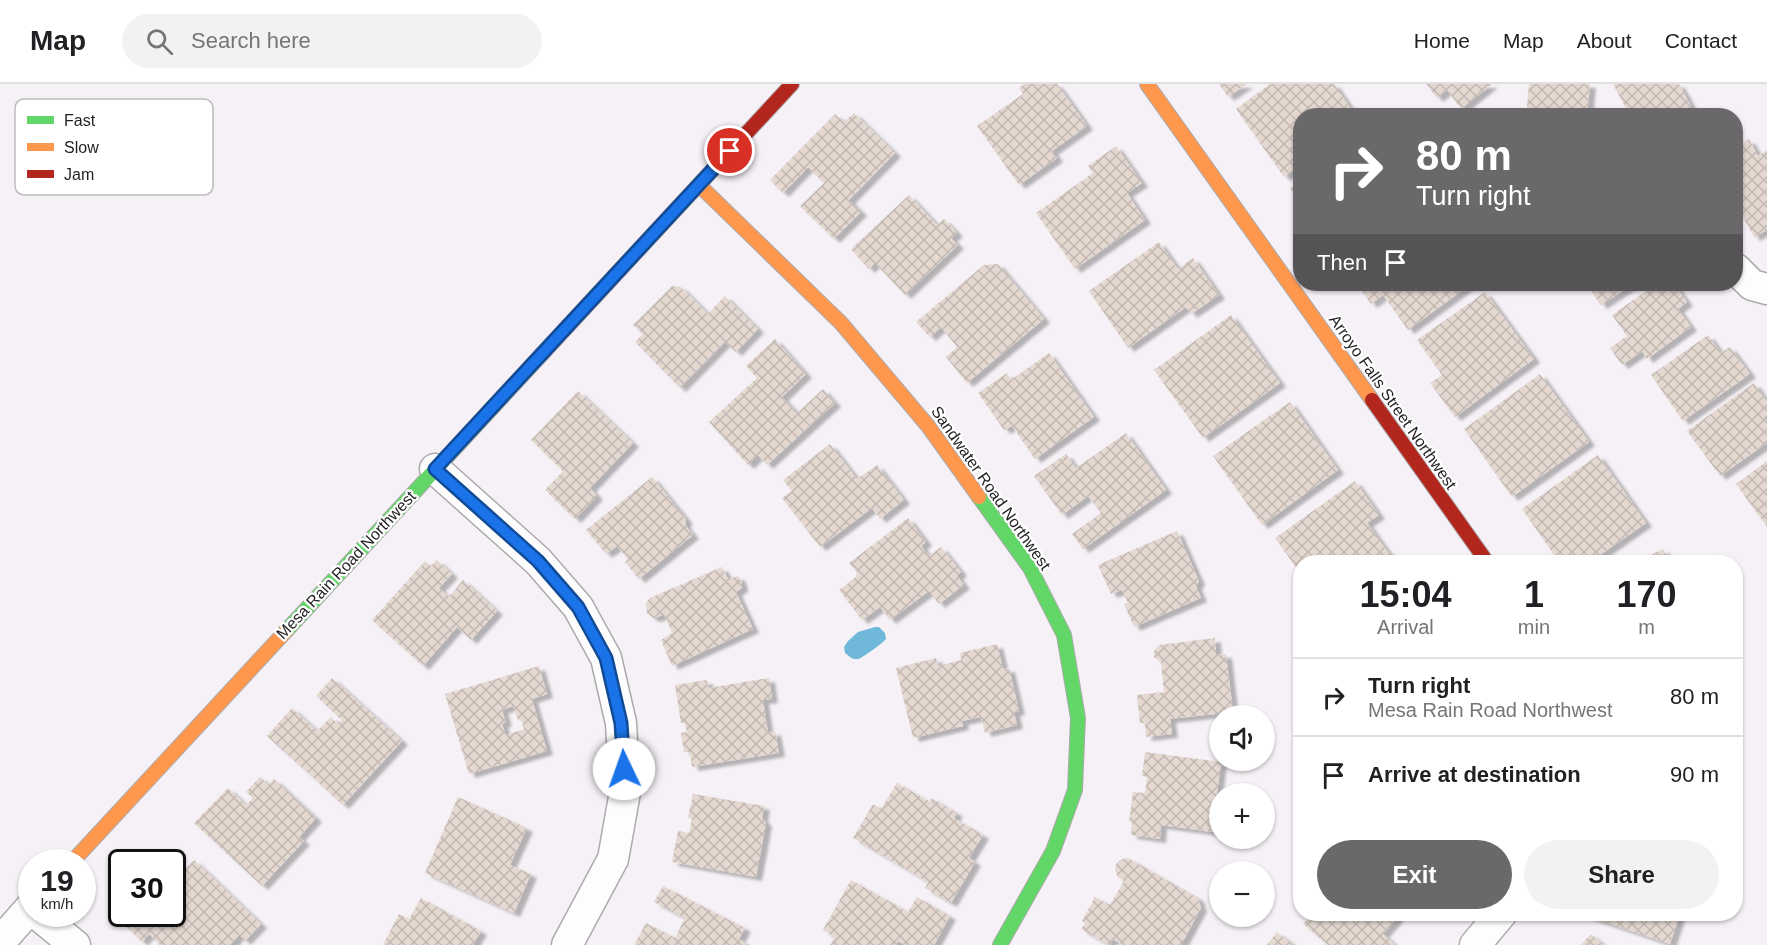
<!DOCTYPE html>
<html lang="en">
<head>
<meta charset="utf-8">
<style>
  :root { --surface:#fff; --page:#f2f2f2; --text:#202124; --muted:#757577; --line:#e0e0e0; --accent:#6b686c }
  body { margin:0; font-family:Arial,sans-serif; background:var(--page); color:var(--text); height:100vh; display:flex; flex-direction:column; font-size:22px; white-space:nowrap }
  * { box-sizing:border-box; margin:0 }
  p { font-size:20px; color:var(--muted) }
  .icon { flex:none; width:33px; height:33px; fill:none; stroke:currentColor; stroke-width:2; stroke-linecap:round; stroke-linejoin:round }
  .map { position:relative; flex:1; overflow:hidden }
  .drawer { position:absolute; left:1293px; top:471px; width:450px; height:366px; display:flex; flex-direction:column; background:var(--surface); border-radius:24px; box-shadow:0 2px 4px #0004 }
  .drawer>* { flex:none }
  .top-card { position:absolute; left:1293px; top:24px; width:450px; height:183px; border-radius:24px; box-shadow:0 2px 4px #0004; background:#6b686c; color:#fff; overflow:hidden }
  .tools { position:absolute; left:1209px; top:621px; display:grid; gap:12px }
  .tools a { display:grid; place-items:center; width:66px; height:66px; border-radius:50%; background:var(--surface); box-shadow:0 2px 4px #0004; font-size:30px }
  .speed { position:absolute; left:18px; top:765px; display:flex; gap:12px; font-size:30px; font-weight:700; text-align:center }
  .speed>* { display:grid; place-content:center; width:78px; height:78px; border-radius:50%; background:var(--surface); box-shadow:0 2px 4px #0004; line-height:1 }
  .speed small { font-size:15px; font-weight:400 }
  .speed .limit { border:3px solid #111; border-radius:9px; background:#fff; color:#111 }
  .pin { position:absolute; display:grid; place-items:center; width:51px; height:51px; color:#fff; margin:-26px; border:3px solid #fff; border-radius:50%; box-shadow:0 2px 6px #0007 }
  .me { position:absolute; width:66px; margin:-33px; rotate:357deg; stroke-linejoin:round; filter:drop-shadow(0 0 4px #0008) }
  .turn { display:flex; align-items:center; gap:21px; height:126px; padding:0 24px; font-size:27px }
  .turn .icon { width:78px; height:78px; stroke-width:2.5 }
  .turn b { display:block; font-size:42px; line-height:51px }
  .then { display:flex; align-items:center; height:57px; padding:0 24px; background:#0003; gap:12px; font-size:22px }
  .eta { display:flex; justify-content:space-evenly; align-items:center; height:102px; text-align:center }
  .eta b { font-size:36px; font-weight:800; line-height:42px }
  .button { display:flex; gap:12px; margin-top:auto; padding:12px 24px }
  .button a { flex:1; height:69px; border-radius:36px; background:var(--accent); color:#fff; font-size:24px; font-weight:800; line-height:69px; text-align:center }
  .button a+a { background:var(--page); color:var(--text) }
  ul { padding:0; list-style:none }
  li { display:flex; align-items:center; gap:18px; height:78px; padding:0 24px; border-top:2px solid var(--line) }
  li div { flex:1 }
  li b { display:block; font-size:22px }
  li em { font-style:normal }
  header { display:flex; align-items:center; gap:36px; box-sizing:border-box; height:84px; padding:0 30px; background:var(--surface); border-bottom:2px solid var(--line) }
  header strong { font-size:28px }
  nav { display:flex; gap:33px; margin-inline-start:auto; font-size:21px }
  .search { width:420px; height:54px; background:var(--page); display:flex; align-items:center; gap:15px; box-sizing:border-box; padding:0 21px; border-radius:33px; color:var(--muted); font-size:22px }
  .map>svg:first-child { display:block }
</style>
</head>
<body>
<header>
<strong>Map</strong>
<div class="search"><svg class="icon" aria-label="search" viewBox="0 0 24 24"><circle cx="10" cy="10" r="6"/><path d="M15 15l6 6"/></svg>Search here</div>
<nav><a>Home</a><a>Map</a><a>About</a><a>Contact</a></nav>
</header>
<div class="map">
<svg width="1767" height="861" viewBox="0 0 1767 861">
  <defs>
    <pattern id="building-cross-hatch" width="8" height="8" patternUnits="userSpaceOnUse" patternTransform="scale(1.5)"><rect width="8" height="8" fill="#e4d8d0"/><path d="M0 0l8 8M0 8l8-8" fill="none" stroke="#c3b9b2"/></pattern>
    <filter id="shadow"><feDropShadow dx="6" dy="4" stdDeviation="1.5" flood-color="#0004"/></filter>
  </defs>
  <rect width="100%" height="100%" fill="#f5f1f6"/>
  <path fill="#70b8d9" d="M875,543H879L885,549L886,555C884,558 861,575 858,575C852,576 849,572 845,569L844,563L848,557L858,548Z"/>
  <g fill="url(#building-cross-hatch)" fill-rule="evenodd" filter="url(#shadow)">
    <polygon points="1024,0 1057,0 1087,42 1052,67 1057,74 1019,101 977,42 1023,10 1019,4"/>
    <polygon points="1219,0 1247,0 1228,13"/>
    <polygon points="1270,0 1334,0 1356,32 1300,32 1300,81 1284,93 1236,25"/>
    <polygon points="1426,0 1492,0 1461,25 1447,6 1437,14"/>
    <polygon points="1529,0 1590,0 1587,32 1526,32"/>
    <polygon points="1613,0 1679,0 1691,22 1681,27 1683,31 1682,32 1630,32"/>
    <polygon points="854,29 895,69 849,116 861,128 834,155 800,122 824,99 808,83 783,109 770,96 835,30 844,38"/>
    <polygon points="1749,55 1758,72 1767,66 1767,146 1754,153 1736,120 1736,63"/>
    <polygon points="1116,62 1142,99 1127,109 1145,136 1075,185 1036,129 1093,89 1088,82"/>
    <polygon points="1300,97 1300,119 1290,105"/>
    <polygon points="909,111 937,141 944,135 957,149 951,154 958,161 905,211 875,179 869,185 851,165"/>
    <polygon points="1159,158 1178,185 1193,174 1219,211 1191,230 1186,223 1128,264 1089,207"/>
    <polygon points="998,180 1044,235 967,299 946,273 957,263 941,243 930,253 916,238 984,181"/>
    <polygon points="1357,200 1471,200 1408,246 1383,211 1371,220"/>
    <polygon points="1586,200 1633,200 1601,221"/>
    <polygon points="1656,200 1674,200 1687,218 1678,225 1691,243 1647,275 1642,267 1622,281 1610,264 1627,252 1612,231"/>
    <polygon points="672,202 681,203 708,230 725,212 758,245 736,268 725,258 680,304 635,258 643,250 633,241"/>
    <polygon points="1485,208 1534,275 1455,333 1430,299 1442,291 1417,256"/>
    <polygon points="1231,231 1280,299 1203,354 1154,286"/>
    <polygon points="1708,251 1721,269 1730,263 1750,290 1683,337 1651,291"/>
    <polygon points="775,255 806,290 782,313 797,329 823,305 835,319 767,381 758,371 748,381 709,338 757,294 746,282"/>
    <polygon points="1049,269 1094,333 1035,375 1012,342 1004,346 978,309 1007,289 1011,296"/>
    <polygon points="1540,290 1589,358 1512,413 1464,345"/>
    <polygon points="1754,299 1767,318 1767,331 1764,333 1767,337 1767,359 1720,392 1687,347"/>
    <polygon points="578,307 633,359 590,404 597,412 575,435 545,406 563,387 531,356"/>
    <polygon points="1290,318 1338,386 1262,441 1213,372"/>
    <polygon points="1126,349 1166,406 1083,465 1072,450 1101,429 1088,412 1062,431 1034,392 1066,370 1076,384"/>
    <polygon points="830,360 857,395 877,381 904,416 880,435 872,424 820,463 782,414 792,407 783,396"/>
    <polygon points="1598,371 1646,439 1590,478 1559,478 1522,425"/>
    <polygon points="1767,377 1767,443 1736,400"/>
    <polygon points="652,393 686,435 685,441 693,451 639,495 625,478 628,475 617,462 606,470 586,446"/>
    <polygon points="1355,397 1379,431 1367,439 1392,474 1385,478 1300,478 1300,489 1275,454"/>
    <polygon points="908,434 926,458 921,462 929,472 941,463 961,488 957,492 964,501 939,520 929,507 890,536 880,523 862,536 839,506 856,493 857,488 849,479"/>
    <polygon points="1177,447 1199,497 1196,502 1201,514 1134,543 1124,520 1128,519 1122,506 1111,510 1098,481"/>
    <polygon points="1663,465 1671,478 1637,478"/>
    <polygon points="437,476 452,490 439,504 449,513 463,496 497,527 471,556 457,543 423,582 372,536 425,477 431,482"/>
    <polygon points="722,483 728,495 738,492 741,497 742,504 736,508 753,545 672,582 661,556 672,549 664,530 658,533 653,534 647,529 646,519 650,514"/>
    <polygon points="1215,554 1216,571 1226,570 1233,628 1170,635 1172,650 1146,653 1145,639 1140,639 1137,611 1164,608 1161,578 1154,573 1154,567 1159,561"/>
    <polygon points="997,560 1003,585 1009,584 1019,627 1014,628 1017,641 985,649 981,633 962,637 963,642 913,654 896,584 936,574 938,582 961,576 960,569"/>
    <path d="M539,582L547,610L532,615L547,667L469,690L445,610ZM513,622L518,636L522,637L524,645L506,651L502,640L506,638L502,626Z"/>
    <polygon points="332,594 402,657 343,721 267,652 292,624 317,647 331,633 338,640 342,636 316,612"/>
    <polygon points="769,594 772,615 763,616 768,649 775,647 779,669 692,683 690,668 684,668 681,649 687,648 685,639 681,639 675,601 707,596 708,604"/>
    <polygon points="1145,668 1221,678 1212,748 1161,741 1160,755 1131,751 1132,738 1129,738 1133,708 1145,709 1147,693 1142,692"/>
    <polygon points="260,693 269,701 274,695 316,734 299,753 304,757 262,802 194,739 228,704 246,721 253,714 246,708"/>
    <polygon points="897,699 930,718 932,714 957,729 954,734 983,751 969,774 975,778 951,819 925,804 928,798 853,754 873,720 881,725"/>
    <polygon points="693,710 764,722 762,734 766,739 756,793 672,778 678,747 689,749 692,735 688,734"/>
    <polygon points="458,713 527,744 510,781 531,790 514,829 425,789"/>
    <polygon points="1128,774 1198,814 1201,824 1181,861 1123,861 1113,855 1109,861 1081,845 1085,839 1082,837 1095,813 1110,821 1124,797 1118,793 1115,787 1116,780 1122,775"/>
    <polygon points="194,776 261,840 245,857 239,851 230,861 160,861 149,850 142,858 117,834 121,830 172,830 172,811 187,796 180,790"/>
    <polygon points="851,796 908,828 917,813 950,832 934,861 905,861 898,857 896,861 830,861 835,853 823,846"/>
    <polygon points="663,802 745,844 739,855 749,861 634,861 646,839 675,854 685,834 654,818"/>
    <polygon points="421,814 481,847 473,861 383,861 399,830 409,835"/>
    <polygon points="1312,830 1394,830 1398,833 1383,850 1395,861 1328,861 1303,840"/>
    <polygon points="1581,830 1680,830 1670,860"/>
    <polygon points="1277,848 1294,861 1267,861"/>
    <polygon points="1591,850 1604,861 1581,861"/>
  </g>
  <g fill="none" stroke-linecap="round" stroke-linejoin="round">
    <g stroke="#acaaac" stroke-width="33">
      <g id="street">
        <polyline points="1736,185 1752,201 1767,205"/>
        <polyline points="435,385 538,477 578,523 606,574 621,639 625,708 613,775 567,861"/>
        <polyline points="37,830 75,861"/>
        <polyline points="0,858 32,822"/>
        <polyline points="1475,861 1501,830"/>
      </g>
    </g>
    <g stroke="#acaaac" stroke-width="16">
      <g id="fast">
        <polyline points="979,413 1030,484 1064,551 1078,634 1075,706 1053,767 1000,861"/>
        <polyline points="286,547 542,270"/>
      </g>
    </g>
    <g stroke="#acaaac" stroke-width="16">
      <g id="slow">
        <polyline points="1147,0 1372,316"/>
        <polyline points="699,101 841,239 928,342 979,413"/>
        <polyline points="72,778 286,547"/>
      </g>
    </g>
    <g stroke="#acaaac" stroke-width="16">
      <g id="jam">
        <polyline points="542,270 792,0"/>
        <polyline points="1372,316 1487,478"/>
      </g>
    </g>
    <use href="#street" stroke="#fefdfe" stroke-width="30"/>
    <use href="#fast" stroke="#63d668" stroke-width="14"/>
    <use href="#slow" stroke="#ff974d" stroke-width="14"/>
    <use href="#jam" stroke="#b3261e" stroke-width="14"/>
  </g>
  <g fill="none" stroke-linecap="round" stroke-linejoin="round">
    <g stroke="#114b97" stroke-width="15">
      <polyline id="route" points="624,685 621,639 606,574 578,523 538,477 435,385 730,67"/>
    </g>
    <use href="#route" stroke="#1a73e8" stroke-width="10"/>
  </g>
  <g text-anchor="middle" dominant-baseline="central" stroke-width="4.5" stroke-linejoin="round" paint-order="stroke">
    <g font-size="16" fill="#211e21" stroke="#fff">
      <text transform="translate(1393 318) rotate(55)">Arroyo Falls Street Northwest</text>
      <text transform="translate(991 404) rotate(55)">Sandwater Road Northwest</text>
      <text transform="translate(346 481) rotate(-47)">Mesa Rain Road Northwest</text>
    </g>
  </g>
  <rect x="15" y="15" width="198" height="96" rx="9" fill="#fff" stroke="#bcbcbc" stroke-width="1.5"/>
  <rect x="27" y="32" width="27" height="8" fill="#63d668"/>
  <rect x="27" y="59" width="27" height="8" fill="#ff974d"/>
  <rect x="27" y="86" width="27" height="8" fill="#b3261e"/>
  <g font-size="16" fill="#211e21">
    <text x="64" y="42">Fast</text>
    <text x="64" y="69">Slow</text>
    <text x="64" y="96">Jam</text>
  </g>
</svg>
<div class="tools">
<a><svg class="icon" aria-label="sound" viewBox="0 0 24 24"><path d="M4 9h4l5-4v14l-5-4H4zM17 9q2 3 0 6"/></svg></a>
<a>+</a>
<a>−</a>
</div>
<div class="speed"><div>19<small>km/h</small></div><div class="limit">30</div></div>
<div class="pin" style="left:730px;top:67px;background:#d93025"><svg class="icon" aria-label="arrive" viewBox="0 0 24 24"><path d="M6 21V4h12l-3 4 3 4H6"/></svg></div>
<svg class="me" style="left:624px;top:685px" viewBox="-20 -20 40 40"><circle r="19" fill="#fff"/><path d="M0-13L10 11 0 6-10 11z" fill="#1a73e8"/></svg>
<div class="top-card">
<div class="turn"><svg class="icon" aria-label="right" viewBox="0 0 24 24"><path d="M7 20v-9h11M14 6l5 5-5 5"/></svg><div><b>80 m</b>Turn right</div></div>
<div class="then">Then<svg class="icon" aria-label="arrive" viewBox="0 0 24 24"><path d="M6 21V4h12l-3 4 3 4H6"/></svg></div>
</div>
<section class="drawer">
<div class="eta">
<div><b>15:04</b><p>Arrival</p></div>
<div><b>1</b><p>min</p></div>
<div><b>170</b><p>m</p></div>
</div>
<ul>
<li><svg class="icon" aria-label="right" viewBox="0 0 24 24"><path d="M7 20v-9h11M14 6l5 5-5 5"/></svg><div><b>Turn right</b><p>Mesa Rain Road Northwest</p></div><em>80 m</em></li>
<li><svg class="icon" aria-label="arrive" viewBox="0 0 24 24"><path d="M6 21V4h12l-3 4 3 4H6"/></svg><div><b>Arrive at destination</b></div><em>90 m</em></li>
</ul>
<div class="button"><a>Exit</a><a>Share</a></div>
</section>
</div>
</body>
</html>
